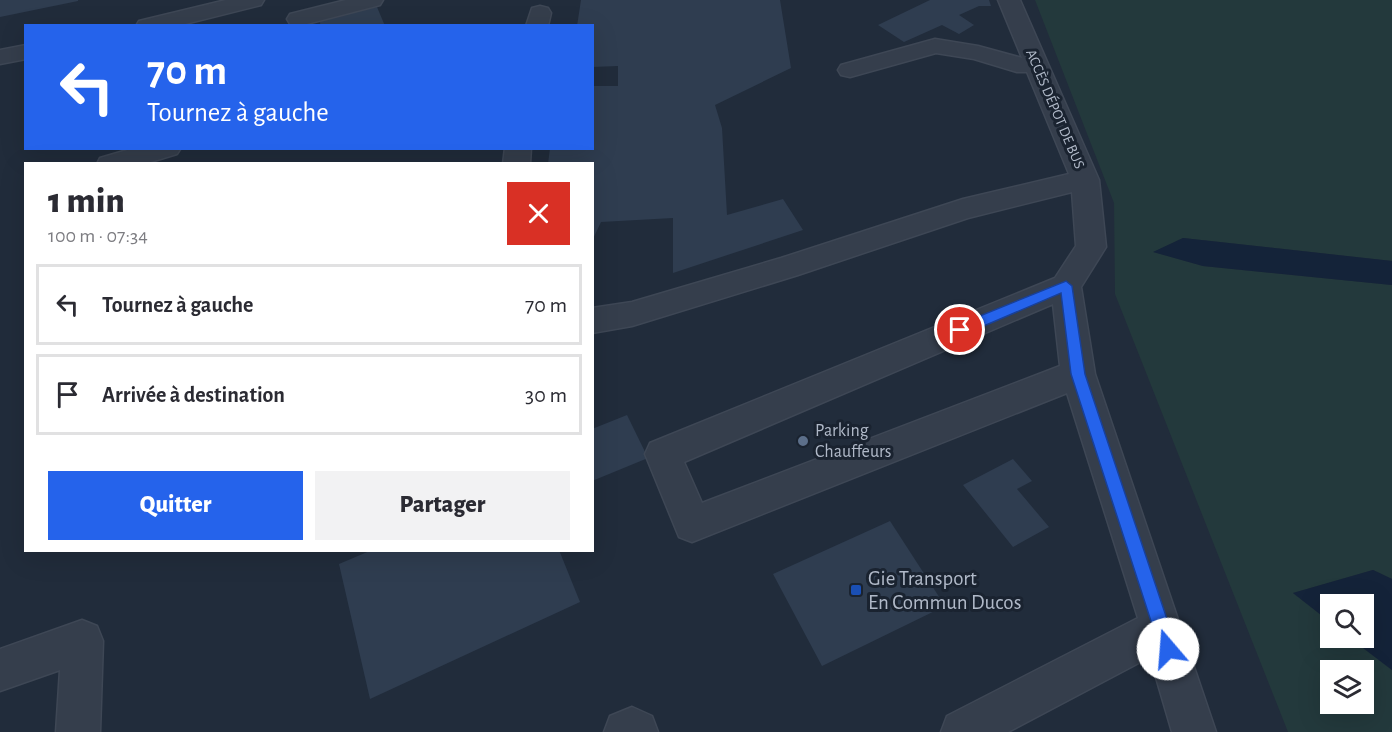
<!DOCTYPE html>
<html lang="fr">
<head>
<meta charset="utf-8">
<style>
  :root { --surface:#fff; --page:#f2f2f3; --text:#2b2b33; --muted:#7c7c81; --line:#e1e1e2; --accent:#2563eb }
  body { margin:0; font-family:"Alegreya Sans",sans-serif; background:var(--page); color:var(--text); height:100vh; display:flex; flex-direction:column; font-size:22px; white-space:nowrap }
  * { box-sizing:border-box; margin:0 }
  p { font-size:20px; color:var(--muted) }
  .icon { flex:none; width:33px; height:33px; fill:none; stroke:currentColor; stroke-width:2; stroke-linecap:round; stroke-linejoin:round }
  .map { position:relative; flex:1; overflow:hidden }
  .details { position:absolute; left:24px; top:162px; width:570px; height:390px; display:flex; flex-direction:column; background:var(--surface); border-radius:0px; box-shadow:0 6px 24px #0002 }
  .details>* { flex:none }
  .hud { position:absolute; left:24px; top:24px; width:570px; height:126px; border-radius:0px; box-shadow:0 6px 24px #0002; background:#2563eb; color:#fff; overflow:hidden }
  .buttons { position:absolute; left:1320px; top:594px; display:grid; gap:12px }
  .buttons a { display:grid; place-items:center; width:54px; height:54px; border-radius:0px; background:var(--surface); box-shadow:0 6px 24px #0002; font-size:30px }
  .pin { position:absolute; display:grid; place-items:center; width:51px; height:51px; color:#fff; margin:-26px; border:3px solid #fff; border-radius:50%; box-shadow:0 2px 6px #0007 }
  .me { position:absolute; width:66px; margin:-33px; rotate:342deg; stroke-linejoin:round; filter:drop-shadow(0 0 4px #0008) }
  .turn { display:flex; align-items:center; gap:21px; height:126px; padding:0 24px; font-size:27px }
  .turn .icon { width:78px; height:78px; stroke-width:2.5 }
  .turn b { display:block; font-size:42px; line-height:51px }
  .round { display:grid; place-items:center; flex:none; width:63px; height:63px; border-radius:0px; background:var(--page) }
  .summary { display:flex; align-items:center; justify-content:space-between; height:102px; padding:0 24px }
  h1 { font-size:36px; font-weight:800; line-height:45px }
  .cta { display:flex; gap:12px; margin-top:auto; padding:12px 24px }
  .cta a { flex:1; height:69px; border-radius:0px; background:var(--accent); color:#fff; font-size:24px; font-weight:800; line-height:69px; text-align:center }
  .cta a+a { background:var(--page); color:var(--text) }
  ul { padding:0; list-style:none }
  li { display:flex; align-items:center; gap:18px; height:81px; margin:0 12px 9px; padding:0 12px; border:3px solid var(--line); border-radius:0px }
  li div { flex:1 }
  li b { display:block; font-size:22px }
  li em { font-style:normal }
  .map>svg:first-child { display:block }
</style>
</head>
<body>
<div class="map">
<svg width="1392" height="732" viewBox="0 0 1392 732">
  <rect width="100%" height="100%" fill="#212c3b"/>
  <path fill="#23393c" fill-rule="evenodd" d="M1035,0H1392V261L1183,238L1154,252L1203,266L1392,285V579L1373,570L1293,593L1330,622V638H1350L1392,670V732H1288L1115,294L1114,203ZM1330,670H1364V704H1330Z"/>
  <g fill="#142339">
    <polygon points="1183,238 1392,261 1392,285 1203,266 1153,252"/>
    <polygon points="1373,570 1392,579 1392,670 1350,638 1364,638 1364,604 1330,604 1330,622 1293,593"/>
  </g>
  <g fill="#2f3d50">
    <polygon points="0,0 78,0 78,1 0,17"/>
    <polygon points="581,0 780,0 791,68 715,105 722,128 727,215 783,199 803,230 673,273 673,218 601,222 592,241 592,164 548,164 550,148 592,148 592,86 618,86 618,66 592,67 592,26 577,26"/>
    <polygon points="930,0 989,0 991,6 979,6 959,15 974,25 959,34 942,25 904,42 878,25"/>
    <polygon points="377,7 385,26 321,26 319,20"/>
    <polygon points="627,415 648,458 592,481 592,429"/>
    <polygon points="1013,459 1032,481 1017,489 1049,527 1013,547 963,485"/>
    <polygon points="890,521 945,606 822,666 773,574"/>
    <polygon points="372,550 559,550 580,602 370,699 339,564"/>
  </g>
  <g fill="none" stroke-linecap="round" stroke-linejoin="round">
    <g stroke="#3e4755" stroke-width="3">
      <g id="minor">
        <polygon points="226,0 264,0 261,5 177,26 136,26 139,21"/>
        <polygon points="346,0 383,0 380,5 299,26 290,24 287,19 290,14"/>
        <path d="M998,0H1020L1099,180L1106,247L1081,287L1095,374L1216,732H1172L1150,657L1008,732H941L947,716L1138,618L1067,393L692,542L679,537L645,454L650,443L1055,278L1076,246L1072,192L968,218L798,275L632,326L592,333V308L632,302L781,258L963,199L1069,174L1027,72H1017L974,59L936,53L850,77L841,75L838,70L841,65L935,39L978,46L1022,58ZM1053,304L1060,366L702,503L684,462Z"/>
        <polygon points="540,6 548,8 551,13 548,26 526,26 532,8"/>
        <polygon points="26,45 26,59 0,64 0,50"/>
        <polygon points="134,148 181,148 177,154 144,164 97,164 100,158"/>
        <polygon points="505,148 531,148 530,164 503,164"/>
        <polygon points="82,620 97,626 103,641 100,732 56,732 60,670 0,691 0,649"/>
        <polygon points="632,707 652,716 658,732 604,732 610,716"/>
      </g>
    </g>
    <use href="#minor" fill="#353e4c" fill-rule="evenodd"/>
  </g>
  <polygon fill="#2563eb" stroke="#184099" stroke-width="1.5" points="1066,281 1072,286 1085,374 1177,649 1174,655 1168,657 1162,655 1160,649 1071,374 1061,293 965,334 960,335 953,330 955,326"/>
  <circle fill="#5c6f8a" stroke="#1a2330" stroke-width="2" cx="803" cy="441" r="6"/>
  <rect fill="#1a4fb4" stroke="#1a2330" stroke-width="2" x="850" y="584" width="12" height="12" rx="3"/>
  <g text-anchor="middle" dominant-baseline="central" stroke-width="6" stroke-linejoin="round" paint-order="stroke">
    <g font-size="15" fill="#b0b9c8" stroke="#1a2330">
      <text transform="translate(1055 109) rotate(67)">ACCÈS DÉPOT DE BUS</text>
    </g>
    <g font-size="18" fill="#b0b9c8" stroke="#1a2330" text-anchor="start">
      <text x="815" y="431">Parking<tspan x="815" dy="21">Chauffeurs</tspan></text>
    </g>
    <g font-size="21" fill="#b0b9c8" stroke="#1a2330" text-anchor="start">
      <text x="868" y="578">Gie Transport<tspan x="868" dy="24">En Commun Ducos</tspan></text>
    </g>
  </g>
</svg>
<div class="buttons">
<a><svg class="icon" aria-label="search" viewBox="0 0 24 24"><circle cx="10" cy="10" r="6"/><path d="M15 15l6 6"/></svg></a>
<a><svg class="icon" aria-label="layers" viewBox="0 0 24 24"><path d="M12 4l9 5-9 5-9-5zM3 14l9 5 9-5"/></svg></a>
</div>
<div class="pin" style="left:960px;top:330px;background:#d93025"><svg class="icon" aria-label="arrive" viewBox="0 0 24 24"><path d="M6 21V4h12l-3 4 3 4H6"/></svg></div>
<svg class="me" style="left:1168px;top:649px" viewBox="-20 -20 40 40"><circle r="19" fill="#fff"/><path d="M0-13L10 11 0 6-10 11z" fill="#2563eb"/></svg>
<div class="hud">
<div class="turn"><svg class="icon" aria-label="left" viewBox="0 0 24 24"><path d="M17 20v-9H6M10 6l-5 5 5 5"/></svg><div><b>70 m</b>Tournez à gauche</div></div>
</div>
<section class="details">
<div class="summary"><div><h1>1 min</h1><p>100 m · 07:34</p></div><a class="round" style="background:#d93025;color:#fff"><svg class="icon" aria-label="close" viewBox="0 0 24 24"><path d="M6 6l12 12M18 6L6 18"/></svg></a></div>
<ul>
<li><svg class="icon" aria-label="left" viewBox="0 0 24 24"><path d="M17 20v-9H6M10 6l-5 5 5 5"/></svg><div><b>Tournez à gauche</b></div><em>70 m</em></li>
<li><svg class="icon" aria-label="arrive" viewBox="0 0 24 24"><path d="M6 21V4h12l-3 4 3 4H6"/></svg><div><b>Arrivée à destination</b></div><em>30 m</em></li>
</ul>
<div class="cta"><a>Quitter</a><a>Partager</a></div>
</section>
</div>
</body>
</html>
